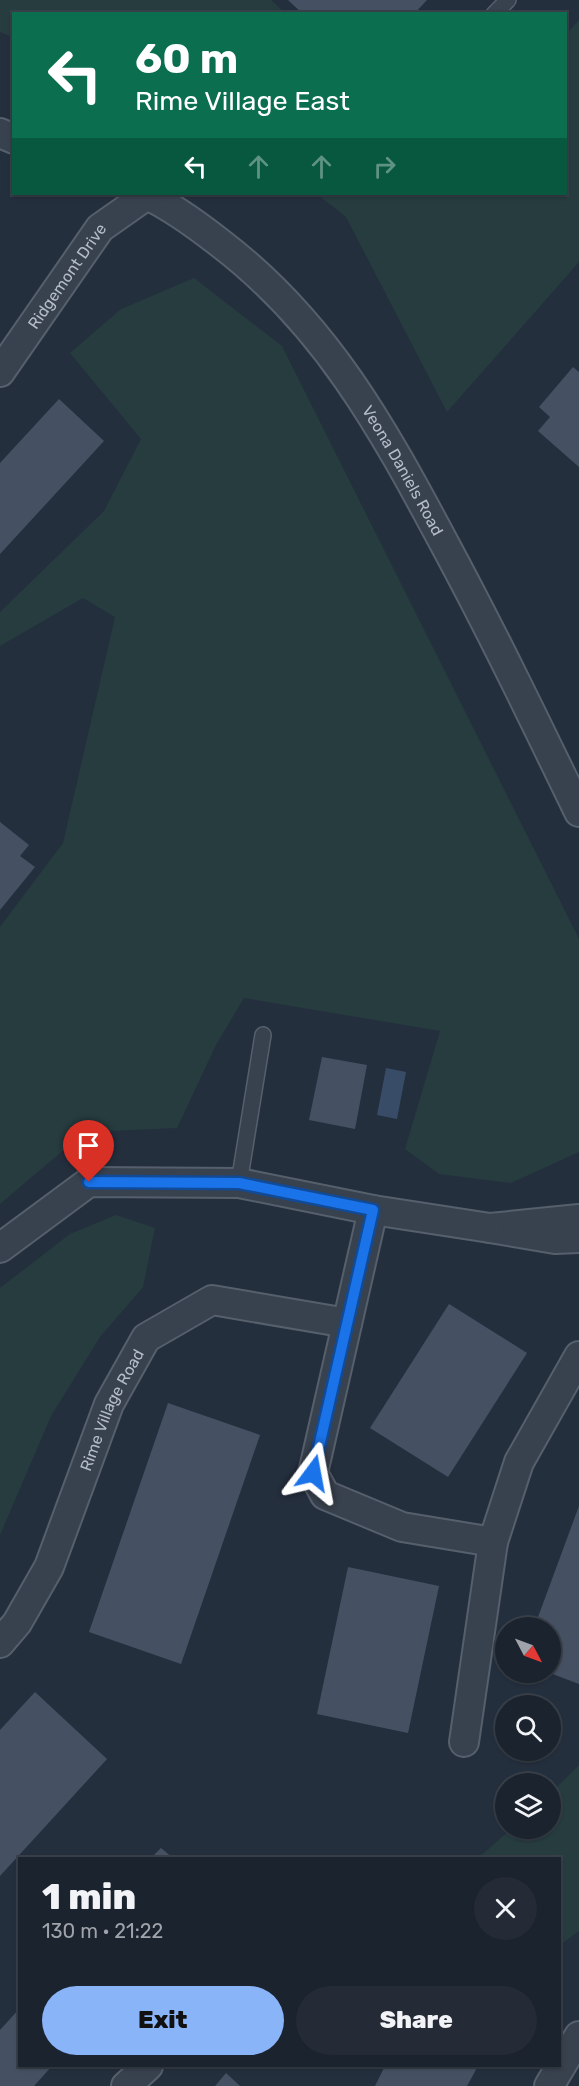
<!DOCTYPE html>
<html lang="en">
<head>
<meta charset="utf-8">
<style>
  :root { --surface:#1b232e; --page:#242b36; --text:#f1f3f6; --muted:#a0a4aa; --line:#39404a; --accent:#8ab4f8 }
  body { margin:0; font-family:Rubik,sans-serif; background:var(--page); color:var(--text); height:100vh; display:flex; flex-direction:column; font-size:22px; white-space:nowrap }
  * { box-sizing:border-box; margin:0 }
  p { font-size:20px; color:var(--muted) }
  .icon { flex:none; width:33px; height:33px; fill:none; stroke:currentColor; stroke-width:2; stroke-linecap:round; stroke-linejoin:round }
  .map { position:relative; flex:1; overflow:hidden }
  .sheet { position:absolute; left:18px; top:1857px; width:543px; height:210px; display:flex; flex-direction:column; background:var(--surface); border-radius:0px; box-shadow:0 2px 4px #0004,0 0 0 2px var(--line) }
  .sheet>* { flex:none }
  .top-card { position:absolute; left:12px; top:12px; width:555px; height:183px; border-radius:0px; box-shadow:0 2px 4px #0004,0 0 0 2px var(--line); background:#0b6e4f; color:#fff; overflow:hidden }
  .needle { width:39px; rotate:131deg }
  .buttons { position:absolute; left:495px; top:1617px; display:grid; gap:12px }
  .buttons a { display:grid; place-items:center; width:66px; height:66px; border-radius:50%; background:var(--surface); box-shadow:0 2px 4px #0004,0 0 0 2px var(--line); font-size:30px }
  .pin { position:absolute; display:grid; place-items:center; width:51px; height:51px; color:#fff; margin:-62px -26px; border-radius:50% 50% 50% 0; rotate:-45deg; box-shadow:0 0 6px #0007 }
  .pin .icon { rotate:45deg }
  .me { position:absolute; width:66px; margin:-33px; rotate:13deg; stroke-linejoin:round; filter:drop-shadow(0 0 4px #0008) }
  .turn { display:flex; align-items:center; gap:21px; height:126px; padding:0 24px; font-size:27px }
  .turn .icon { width:78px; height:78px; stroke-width:2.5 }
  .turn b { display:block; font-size:42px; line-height:51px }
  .lanes { display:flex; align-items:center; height:57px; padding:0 24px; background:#0003; justify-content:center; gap:30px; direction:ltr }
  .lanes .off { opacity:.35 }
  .round { display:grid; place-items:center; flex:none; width:63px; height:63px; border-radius:32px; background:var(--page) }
  .overview { display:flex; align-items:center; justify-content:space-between; height:102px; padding:0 24px }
  h1 { font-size:36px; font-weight:800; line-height:45px }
  .action { display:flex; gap:12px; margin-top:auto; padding:12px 24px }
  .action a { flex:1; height:69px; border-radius:36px; background:var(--accent); color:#111; font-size:24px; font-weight:800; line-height:69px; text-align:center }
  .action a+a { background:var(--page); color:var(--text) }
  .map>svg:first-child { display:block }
</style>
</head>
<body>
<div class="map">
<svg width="579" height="2086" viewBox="0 0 579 2086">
  <rect width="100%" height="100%" fill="#242f3e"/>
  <g fill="#263c3f">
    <polygon points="0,0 271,0 285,13 14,14 13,37 0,32"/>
    <polygon points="579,20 579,262 447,412 346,217 317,194 566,194 566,34"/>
    <polygon points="194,278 282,346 579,939 579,1152 511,1183 439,1174 405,1149 440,1031 244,998 216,1045 177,1128 85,1132 0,1204 0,927 63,843 115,617 83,598 0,646 0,612 104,511 141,439 70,353 121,309"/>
    <polygon points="116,1215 155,1228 143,1287 100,1337 51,1416 0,1535 0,1288 70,1234"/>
    <polygon points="579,1765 579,1931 560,1945 560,1858 478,1858 511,1829 550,1828 551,1793"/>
  </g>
  <polygon fill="#394c67" points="386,1068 406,1072 397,1119 377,1115"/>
  <g fill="#455162">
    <polygon points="288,0 427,0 414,14 303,14"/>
    <polygon points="573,367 579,372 579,467 538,431 550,417 539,407"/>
    <polygon points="59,399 104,441 0,554 0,463"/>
    <polygon points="0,822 29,845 20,856 35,867 0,910"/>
    <polygon points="322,1057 367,1065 355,1129 309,1120"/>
    <polygon points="449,1304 527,1353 448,1477 370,1428"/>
    <polygon points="168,1403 260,1435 181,1664 89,1632"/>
    <polygon points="579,1506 579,1684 550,1673 550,1628 534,1628"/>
    <polygon points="348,1567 439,1586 408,1733 317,1714"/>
    <polygon points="35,1692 107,1759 0,1876 0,1730"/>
    <polygon points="161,1848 173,1858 151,1858"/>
    <polygon points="20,2008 20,2066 52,2066 34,2086 0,2086 0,2030"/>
    <polygon points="385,2066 478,2066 467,2086 375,2086"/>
    <polygon points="226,2073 240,2086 215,2086"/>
  </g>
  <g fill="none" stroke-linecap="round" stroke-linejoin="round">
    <g stroke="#565f6c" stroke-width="18">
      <g id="lane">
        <polyline points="494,14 508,0"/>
        <polyline points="239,1183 263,1035"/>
      </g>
    </g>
    <g stroke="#565f6c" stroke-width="32">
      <g id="street">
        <polyline points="0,133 14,139"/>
        <path id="s1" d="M145,194C171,206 197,225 220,243C325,323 382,427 443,541C491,630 535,721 579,812"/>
        <path id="s2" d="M0,372L100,228L147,195"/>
        <polyline points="373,1210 313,1473 325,1495 402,1527 493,1542"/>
        <polyline points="579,1219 490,1228 555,1239 579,1238"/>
        <polyline points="0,1248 89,1182 239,1183 373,1210 490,1228"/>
        <path id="s3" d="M0,1643L17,1623L49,1567L109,1404L146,1338L212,1300L347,1323"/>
        <polyline points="464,1742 493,1542 519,1462 579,1356"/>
        <polyline points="126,2086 148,2066"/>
        <polyline points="549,2086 579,2036"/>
      </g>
    </g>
    <use href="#lane" stroke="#38414e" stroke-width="15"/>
    <use href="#street" stroke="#38414e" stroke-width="28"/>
  </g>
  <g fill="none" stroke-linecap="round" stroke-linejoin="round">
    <g stroke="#114b97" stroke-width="15">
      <polyline id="route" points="89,1182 239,1183 373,1210 313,1473"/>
    </g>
    <use href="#route" stroke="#1a73e8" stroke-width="10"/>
  </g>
  <g text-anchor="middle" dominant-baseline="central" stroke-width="6" stroke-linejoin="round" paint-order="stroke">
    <g font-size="16" fill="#b4bcc9" stroke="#1d2633">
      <text stroke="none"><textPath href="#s2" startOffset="117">Ridgemont Drive</textPath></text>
      <text stroke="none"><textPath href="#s1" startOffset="384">Veona Daniels Road</textPath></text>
      <text stroke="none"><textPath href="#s3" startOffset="260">Rime Village Road</textPath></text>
    </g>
  </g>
</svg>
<div class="buttons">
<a><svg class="needle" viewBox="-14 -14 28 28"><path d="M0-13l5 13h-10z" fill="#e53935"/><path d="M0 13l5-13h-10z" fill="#a0a4aa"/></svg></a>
<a><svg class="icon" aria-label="search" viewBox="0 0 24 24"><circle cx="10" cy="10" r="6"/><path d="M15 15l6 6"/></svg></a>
<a><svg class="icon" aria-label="layers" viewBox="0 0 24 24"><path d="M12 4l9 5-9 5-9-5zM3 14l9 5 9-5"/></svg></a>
</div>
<div class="pin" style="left:89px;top:1182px;background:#d93025"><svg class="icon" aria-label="arrive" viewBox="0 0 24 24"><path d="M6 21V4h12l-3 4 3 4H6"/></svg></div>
<svg class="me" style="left:313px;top:1473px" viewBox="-20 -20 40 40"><path d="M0-17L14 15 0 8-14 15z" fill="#1a73e8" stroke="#fff" stroke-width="4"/></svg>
<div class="top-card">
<div class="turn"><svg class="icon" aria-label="left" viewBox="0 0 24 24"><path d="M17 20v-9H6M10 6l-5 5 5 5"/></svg><div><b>60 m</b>Rime Village East</div></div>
<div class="lanes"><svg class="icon" aria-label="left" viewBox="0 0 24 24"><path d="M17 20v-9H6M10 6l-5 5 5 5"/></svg><svg class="icon off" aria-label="ahead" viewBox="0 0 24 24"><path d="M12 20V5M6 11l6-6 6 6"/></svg><svg class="icon off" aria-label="ahead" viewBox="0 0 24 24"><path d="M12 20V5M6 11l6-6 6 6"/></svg><svg class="icon off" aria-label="right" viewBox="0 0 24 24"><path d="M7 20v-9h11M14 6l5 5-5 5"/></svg></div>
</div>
<section class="sheet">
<div class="overview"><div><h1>1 min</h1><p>130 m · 21:22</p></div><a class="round"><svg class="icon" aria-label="close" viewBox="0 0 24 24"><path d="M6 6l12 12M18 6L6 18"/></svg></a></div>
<div class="action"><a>Exit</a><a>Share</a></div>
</section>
</div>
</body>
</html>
